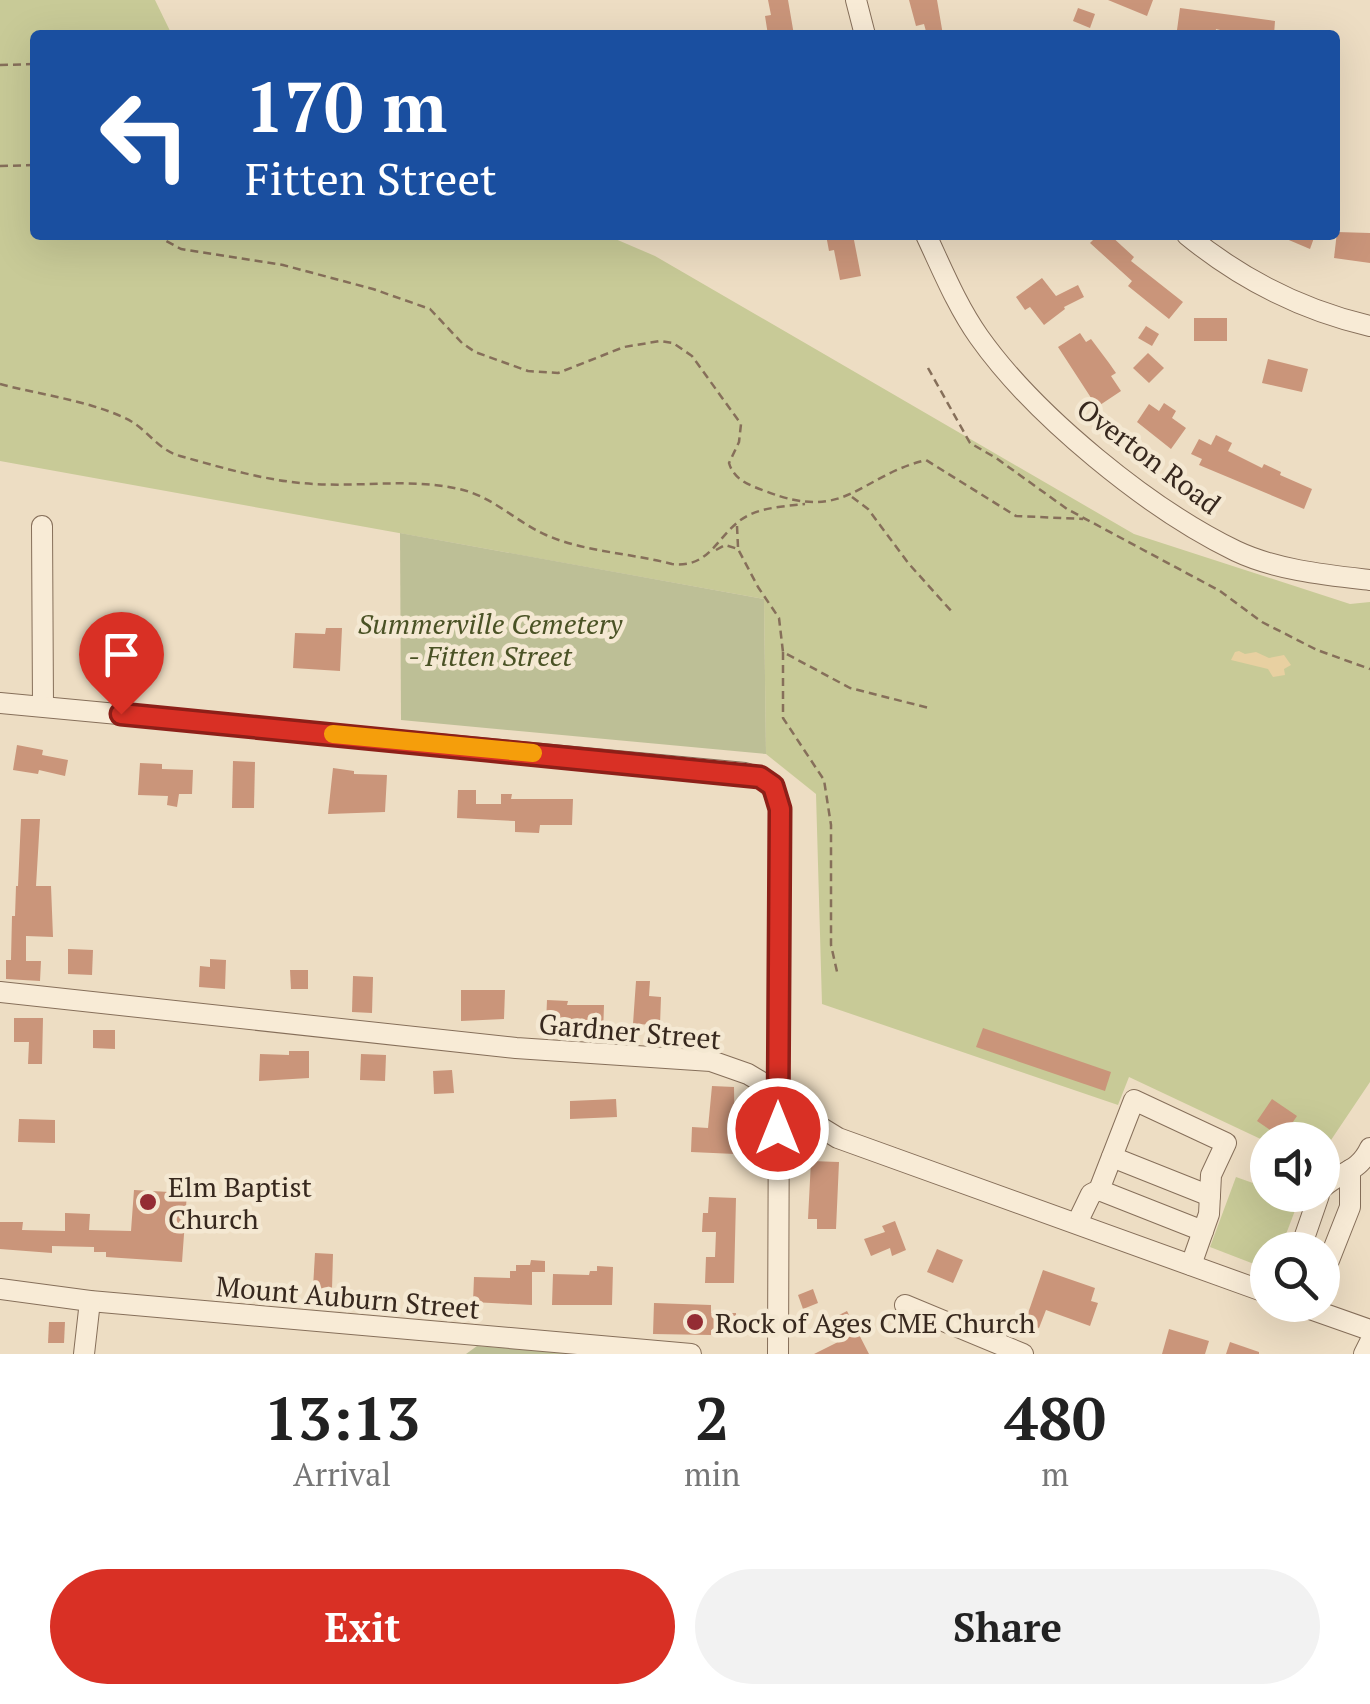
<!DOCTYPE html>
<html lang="en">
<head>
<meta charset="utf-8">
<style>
  :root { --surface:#fff; --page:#f2f2f2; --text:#222; --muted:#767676; --accent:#d93025 }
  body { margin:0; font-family:"PT Serif",serif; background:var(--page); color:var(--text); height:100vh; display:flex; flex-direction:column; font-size:38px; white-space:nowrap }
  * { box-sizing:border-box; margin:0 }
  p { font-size:32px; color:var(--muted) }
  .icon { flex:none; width:55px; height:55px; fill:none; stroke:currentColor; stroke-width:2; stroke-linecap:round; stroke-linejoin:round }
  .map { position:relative; height:1354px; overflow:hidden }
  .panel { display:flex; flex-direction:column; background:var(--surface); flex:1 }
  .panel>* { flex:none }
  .top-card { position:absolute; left:30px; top:30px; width:1310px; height:210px; border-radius:10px; box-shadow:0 10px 40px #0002; background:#1a4fa0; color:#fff; overflow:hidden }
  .tools { position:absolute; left:1250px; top:1122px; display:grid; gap:20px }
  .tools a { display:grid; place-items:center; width:90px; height:90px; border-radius:50%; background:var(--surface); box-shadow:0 10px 40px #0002; font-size:50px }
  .pin { position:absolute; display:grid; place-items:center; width:85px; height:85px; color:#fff; margin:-102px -42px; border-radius:50% 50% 50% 0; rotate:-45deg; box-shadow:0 0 10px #0007 }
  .pin .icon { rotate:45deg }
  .me { position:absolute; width:110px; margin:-55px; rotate:0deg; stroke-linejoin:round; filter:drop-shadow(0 0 8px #0008) }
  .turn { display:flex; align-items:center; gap:35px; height:210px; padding:0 50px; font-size:45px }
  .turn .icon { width:130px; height:130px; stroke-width:2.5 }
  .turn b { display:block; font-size:70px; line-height:85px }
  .eta { display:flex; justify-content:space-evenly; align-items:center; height:170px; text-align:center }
  .eta b { font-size:60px; font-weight:600; line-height:70px }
  .action { display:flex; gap:20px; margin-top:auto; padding:20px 50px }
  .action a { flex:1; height:115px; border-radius:60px; background:var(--accent); color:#fff; font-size:40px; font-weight:600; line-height:115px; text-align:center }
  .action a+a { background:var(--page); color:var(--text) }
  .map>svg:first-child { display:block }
</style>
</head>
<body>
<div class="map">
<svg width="1370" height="1354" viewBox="0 0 1370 1354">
  <rect width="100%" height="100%" fill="#edddc3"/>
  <g fill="#c8ca97">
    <polygon points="0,0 155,0 172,35 35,35 35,235 606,235 655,256 1134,534 1350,604 1370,602 1370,1082 1329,1143 1323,1144 1322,1140 1267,1142 1129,1077 1118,1105 822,1004 816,794 766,754 764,599 0,461"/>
    <polygon points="1236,1177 1267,1188 1268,1195 1286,1195 1299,1200 1280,1250 1268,1250 1267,1269 1210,1247"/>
  </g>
  <polygon fill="#e8d0a1" points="1239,651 1245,654 1256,652 1269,658 1284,655 1291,665 1284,669 1285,675 1273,677 1268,669 1231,660 1235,652"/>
  <g fill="#bdbf96">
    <polygon points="400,533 764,599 766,754 401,720"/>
    <polygon points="477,1346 578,1354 466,1354"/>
  </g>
  <g fill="#ca957a">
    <polygon points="768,0 788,0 794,35 768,35 765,16 771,15"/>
    <polygon points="909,0 937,0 943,35 927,35 924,24 916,26"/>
    <polygon points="1108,0 1153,0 1147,16"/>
    <polygon points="1078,8 1095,14 1090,28 1073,21"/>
    <polygon points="1180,8 1275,21 1274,35 1241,35 1216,29 1215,35 1211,35 1177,30"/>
    <polygon points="1337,232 1370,233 1370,263 1334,258"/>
    <polygon points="826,235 853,235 861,276 840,280 834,250 829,251"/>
    <polygon points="1098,235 1110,235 1134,257 1131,261 1183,302 1169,319 1128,286 1132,281 1090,243"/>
    <polygon points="1277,235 1315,235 1310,249"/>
    <polygon points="1042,278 1056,296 1078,285 1084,297 1064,307 1065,309 1044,325 1030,307 1025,310 1016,297"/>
    <rect x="1194" y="318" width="33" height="23"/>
    <polygon points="1146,326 1159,334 1152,346 1138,338"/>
    <polygon points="1080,333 1086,342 1091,339 1109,363 1116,373 1111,376 1121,391 1097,407 1058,347"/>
    <polygon points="1148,353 1164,368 1149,383 1133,368"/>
    <polygon points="1268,359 1308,369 1302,392 1262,383"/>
    <polygon points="1164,403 1176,411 1172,418 1186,428 1171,449 1137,422 1149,404 1159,411"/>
    <polygon points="1216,435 1232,443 1228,451 1262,468 1264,464 1281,472 1280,475 1312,489 1304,509 1199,465 1202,459 1191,454 1199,439 1211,445"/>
    <polygon points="326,628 342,628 340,671 293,668 295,633 325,634"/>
    <polygon points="17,745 43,750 42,755 68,760 65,776 39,770 38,774 13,770"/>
    <polygon points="233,761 255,762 254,808 232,808"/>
    <polygon points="140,763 162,764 162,769 193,770 192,794 179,794 177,807 167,805 168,796 138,795"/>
    <polygon points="333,768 354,771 354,774 387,775 385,812 328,814"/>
    <polygon points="458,790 476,790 476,804 501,804 501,794 512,794 511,799 573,799 572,825 540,825 539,833 515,832 515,821 457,818"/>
    <polygon points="21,819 40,819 36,886 51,886 53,937 26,936 26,961 41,961 40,981 6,979 6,960 11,960 12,916 15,916 16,886 18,886"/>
    <polygon points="68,949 93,950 92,975 68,974"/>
    <polygon points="210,959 226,960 225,989 199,987 200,966 210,967"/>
    <polygon points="290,970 308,970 308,989 291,989"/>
    <polygon points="353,976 373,977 372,1013 352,1012"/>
    <polygon points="636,981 650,981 649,996 661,997 660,1025 633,1024"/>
    <polygon points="461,990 505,990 504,1019 461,1021"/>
    <polygon points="547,1000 568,1001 567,1005 604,1005 603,1034 586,1034 586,1026 546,1024"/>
    <polygon points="14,1018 43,1018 42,1064 28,1064 29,1042 14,1042"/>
    <polygon points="983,1028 1111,1072 1105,1091 976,1047"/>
    <polygon points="93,1030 115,1030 115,1049 93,1048"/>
    <polygon points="289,1051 309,1051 309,1078 259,1081 260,1054 289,1055"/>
    <polygon points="361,1054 386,1055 385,1081 360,1080"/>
    <polygon points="452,1070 454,1093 434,1094 433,1071"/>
    <polygon points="712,1086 734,1087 735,1154 691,1152 692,1127 708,1128"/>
    <polygon points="616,1099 617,1117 570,1119 570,1101"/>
    <polygon points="1272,1099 1297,1116 1284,1135 1275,1129 1273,1132 1257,1121"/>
    <polygon points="19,1119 55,1120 55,1143 18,1142"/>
    <polygon points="811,1161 839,1162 836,1229 817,1229 817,1219 808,1219"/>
    <polygon points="134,1190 187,1193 182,1262 106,1257 106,1252 94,1252 94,1247 52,1246 52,1253 0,1249 0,1222 23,1222 22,1230 65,1231 65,1213 90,1214 89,1230 131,1231"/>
    <polygon points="709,1197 736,1198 734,1283 705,1283 706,1257 715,1257 716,1232 702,1232 703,1213 708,1213"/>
    <polygon points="895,1221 906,1250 892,1256 890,1248 871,1256 864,1239 885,1232 882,1226"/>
    <polygon points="937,1249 963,1260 953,1283 927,1272"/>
    <polygon points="315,1253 333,1254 332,1289 313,1288"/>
    <polygon points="531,1260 545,1261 545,1272 532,1272 532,1305 473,1302 474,1277 510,1278 510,1271 516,1271 516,1265 530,1265"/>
    <polygon points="597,1266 613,1267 612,1305 552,1305 553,1274 589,1275 590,1271 597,1271"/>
    <polygon points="1043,1270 1095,1288 1091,1301 1098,1303 1090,1326 1046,1310 1039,1328 1025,1322"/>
    <polygon points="813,1289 818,1303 803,1309 798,1295"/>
    <polygon points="654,1303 711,1305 711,1313 736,1313 735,1330 711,1330 711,1335 653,1334"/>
    <polygon points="847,1311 869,1354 814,1354 838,1342 827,1321"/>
    <polygon points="49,1322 65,1322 64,1343 48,1343"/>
    <polygon points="1169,1329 1209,1341 1205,1354 1162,1354"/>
    <polygon points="1230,1342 1259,1352 1259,1354 1226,1354"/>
  </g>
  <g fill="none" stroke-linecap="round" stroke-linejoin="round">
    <g stroke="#866f5a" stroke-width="22">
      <g id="minor">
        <polyline points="856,0 865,35"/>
        <path d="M926,235C942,269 957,306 979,337C1035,416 1149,509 1236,551C1276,570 1326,575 1370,580"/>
        <path d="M1187,235C1242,280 1301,310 1370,326"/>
        <polyline points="42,526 43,706"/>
        <path d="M0,703L745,773C771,780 772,785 780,809L778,1354"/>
        <polyline points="0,992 516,1048 711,1061 748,1074 778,1092 807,1119 838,1138 1268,1293"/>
        <polyline points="1112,1157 1210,1196"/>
        <polyline points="1266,1162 1268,1162"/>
        <path d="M1322,1188C1342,1170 1358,1173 1370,1148"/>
        <polyline points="1099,1190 1203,1231"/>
        <polyline points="1077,1223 1091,1194 1099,1190 1134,1100 1226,1143 1211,1175 1209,1214 1191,1265"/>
        <polyline points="1300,1250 1319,1195"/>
        <polyline points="1322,1278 1350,1207 1350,1170"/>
        <polyline points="0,1289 90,1301 691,1354"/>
        <polyline points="905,1305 1023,1354"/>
        <polyline points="1299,1305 1370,1330"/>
        <polyline points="84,1354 90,1301"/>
        <polyline points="1364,1354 1370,1342"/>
      </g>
    </g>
    <g stroke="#866f5a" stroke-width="2.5" stroke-dasharray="8 5" stroke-linecap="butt">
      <polyline points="0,65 35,64"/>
      <polyline points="0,166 35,165"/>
      <path d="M155,235L181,249L283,265L373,289L430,309L462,343L475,352L528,371L558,373L624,347L660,341L673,343L692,356L741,424L739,442L729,463C734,480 749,485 765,491C847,523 857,477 926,460L1016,516L1083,519"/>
      <polyline points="928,368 970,443 996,458 1067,509 1220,591 1262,622 1317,650 1370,669"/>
      <path d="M0,384C41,395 86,400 125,418C147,428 156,449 180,456C223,468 270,482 315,484C363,487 411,478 459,489C492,496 515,521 546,535C585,552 630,553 672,564C713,569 718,530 749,515C766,507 787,506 805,504"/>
      <polyline points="852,497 868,509 909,564 953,613"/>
      <polyline points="737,526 738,547"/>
      <polyline points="716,550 725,545 738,549 758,587 779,618 783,652 850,688 929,708"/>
      <polyline points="783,652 783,718 824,780 831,825 831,945 838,976"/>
    </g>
    <use href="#minor" stroke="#f8ebd6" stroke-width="20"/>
  </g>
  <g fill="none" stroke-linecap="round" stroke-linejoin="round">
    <g stroke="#8d1f18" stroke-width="25">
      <polyline id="route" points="121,714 760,777 773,786 780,809 778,1129"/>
    </g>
    <use href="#route" stroke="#d93025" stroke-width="18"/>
    <polyline stroke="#f59e0b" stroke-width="18" points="333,734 533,753"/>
  </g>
  <g fill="#942c34" stroke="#f4e8d2" stroke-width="4">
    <circle cx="148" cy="1202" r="10"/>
    <circle cx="695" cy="1322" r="10"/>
  </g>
  <g text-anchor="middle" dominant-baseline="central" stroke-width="9" stroke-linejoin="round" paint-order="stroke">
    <g font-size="28" fill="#37281e" stroke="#f4e8d2">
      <text transform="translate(1149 456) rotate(37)">Overton Road</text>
      <text transform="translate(630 1031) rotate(5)">Gardner Street</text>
      <text transform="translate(348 1297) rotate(5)">Mount Auburn Street</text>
    </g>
    <g font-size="28" font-style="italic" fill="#4a5225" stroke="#f4e8d2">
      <text x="490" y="623">Summerville Cemetery<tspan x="490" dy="32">- Fitten Street</tspan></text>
    </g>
    <g font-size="28" fill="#37281e" stroke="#f4e8d2" text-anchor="start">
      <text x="168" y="1186">Elm Baptist<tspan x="168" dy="32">Church</tspan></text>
      <text x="715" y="1322">Rock of Ages CME Church</text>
    </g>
  </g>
</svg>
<div class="tools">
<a><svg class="icon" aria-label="sound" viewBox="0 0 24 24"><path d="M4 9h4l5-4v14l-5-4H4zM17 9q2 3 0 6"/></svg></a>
<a><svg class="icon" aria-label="search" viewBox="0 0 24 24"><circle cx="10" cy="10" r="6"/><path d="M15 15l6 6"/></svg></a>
</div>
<div class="pin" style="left:121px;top:714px;background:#d93025"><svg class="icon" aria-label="arrive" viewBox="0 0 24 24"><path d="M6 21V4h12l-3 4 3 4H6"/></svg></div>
<svg class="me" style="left:778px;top:1129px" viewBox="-20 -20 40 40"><circle r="17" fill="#d93025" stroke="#fff" stroke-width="3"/><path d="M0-11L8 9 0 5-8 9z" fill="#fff"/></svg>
<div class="top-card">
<div class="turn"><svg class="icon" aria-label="left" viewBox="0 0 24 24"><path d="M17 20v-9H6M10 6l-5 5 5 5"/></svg><div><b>170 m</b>Fitten Street</div></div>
</div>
</div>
<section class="panel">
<div class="eta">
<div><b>13:13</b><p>Arrival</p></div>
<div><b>2</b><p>min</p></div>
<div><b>480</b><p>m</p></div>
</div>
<div class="action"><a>Exit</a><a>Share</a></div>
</section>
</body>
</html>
